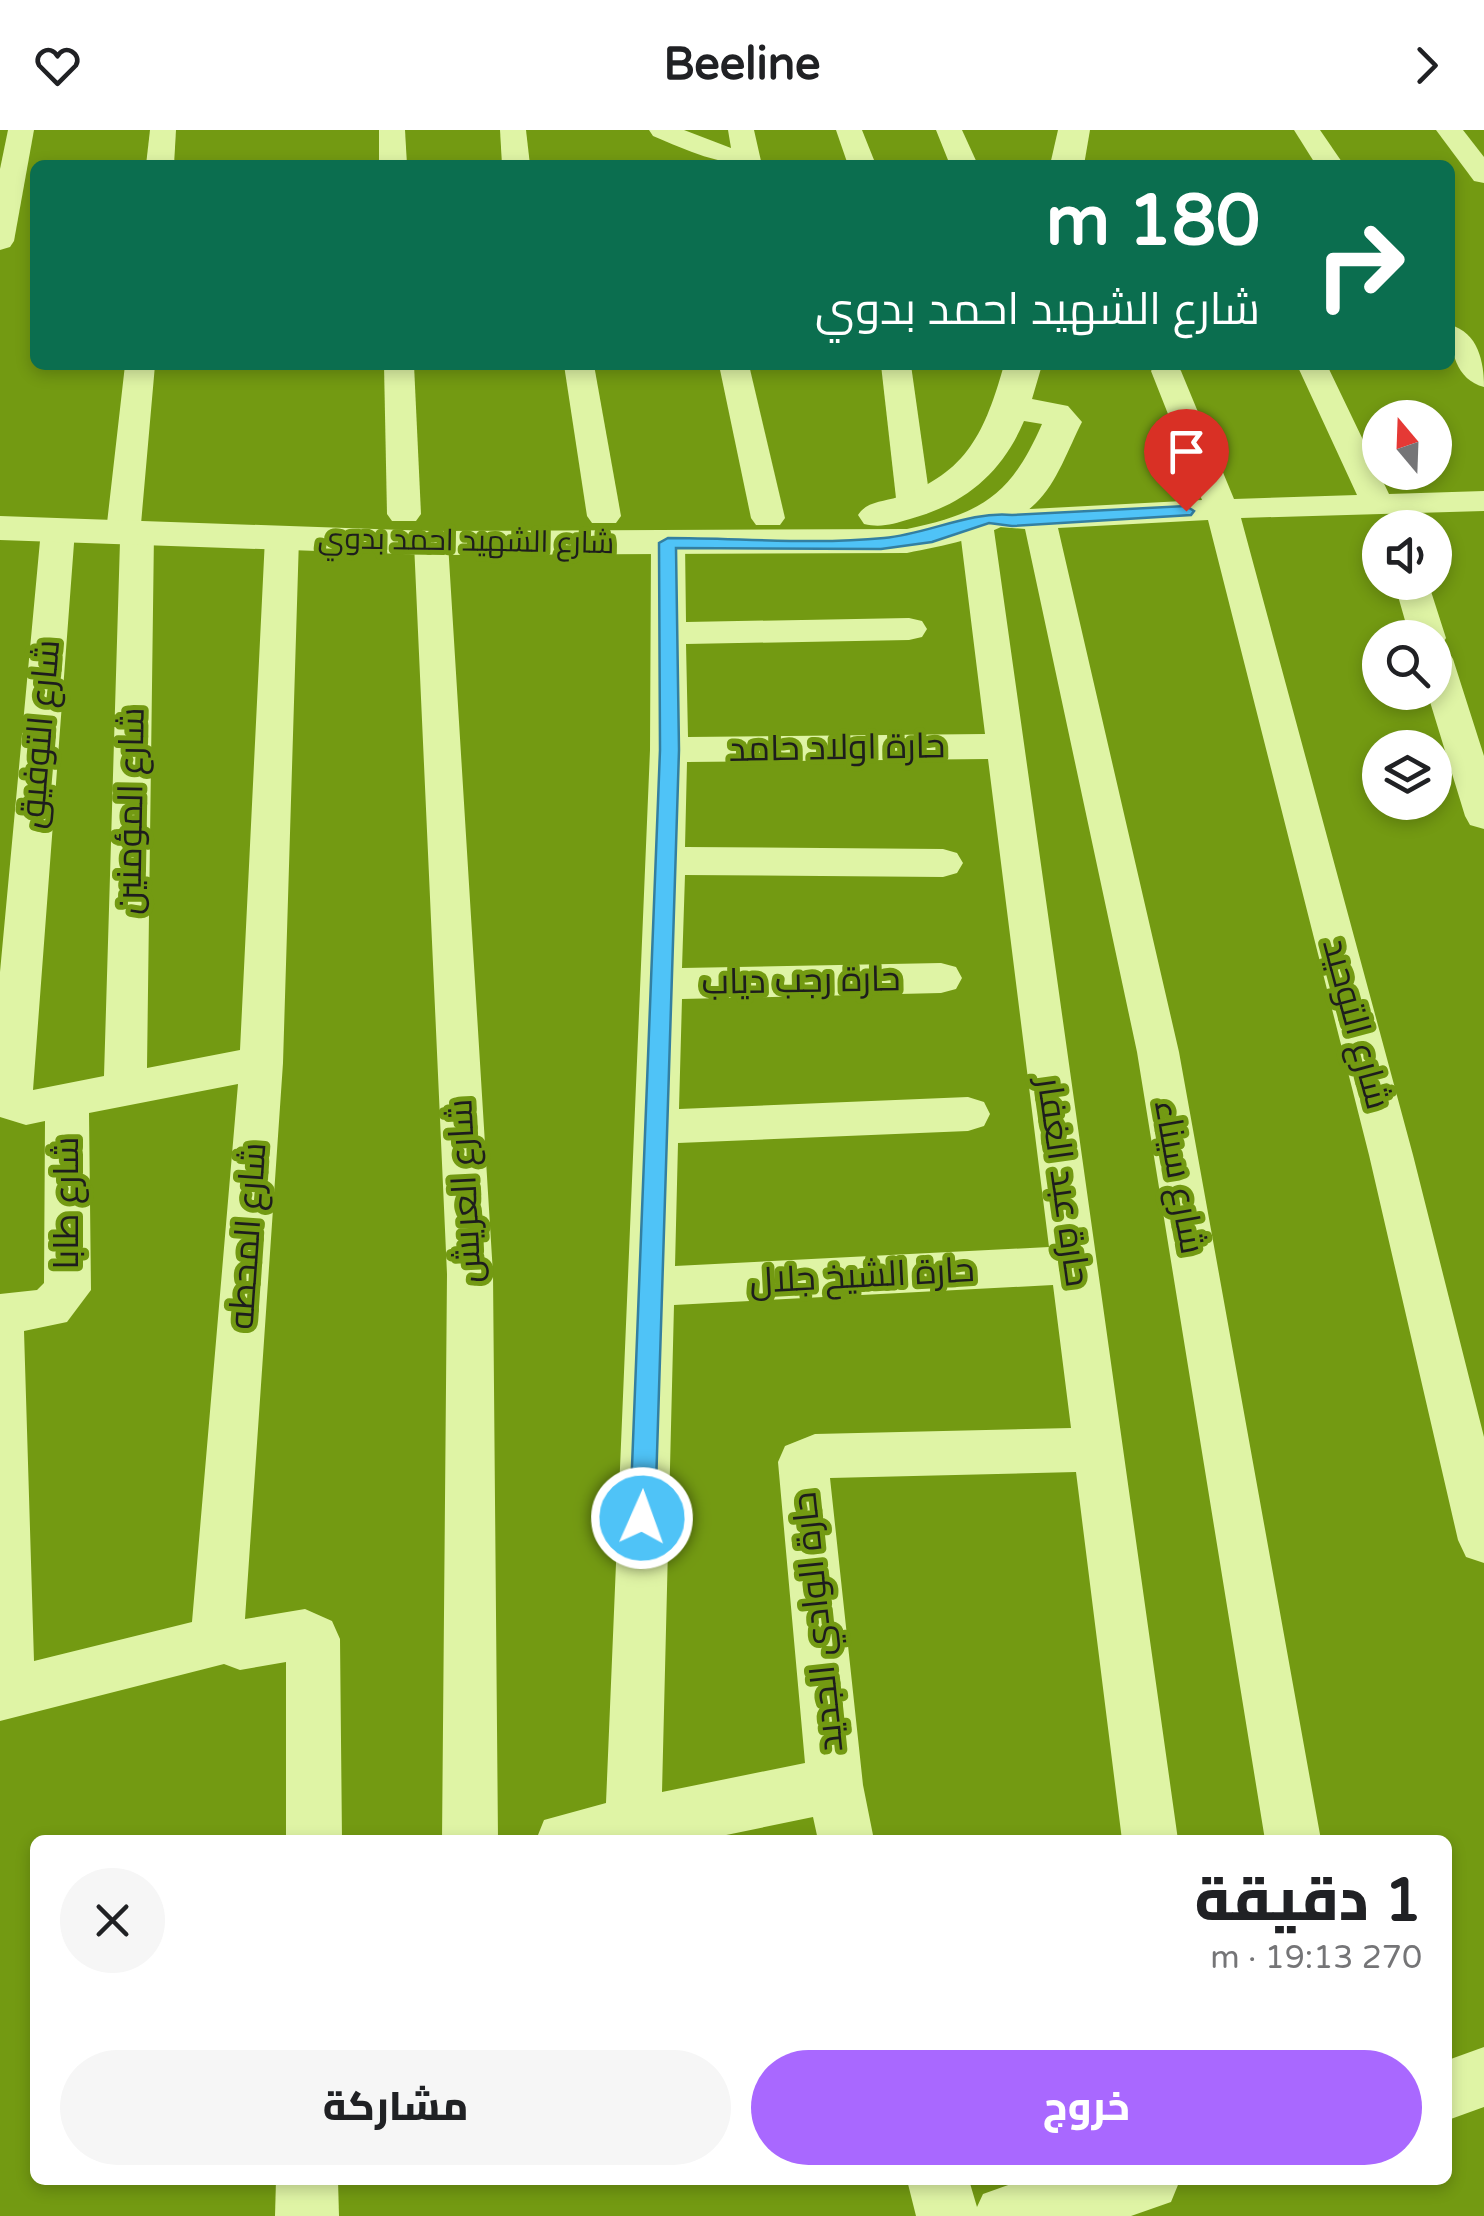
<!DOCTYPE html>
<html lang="ar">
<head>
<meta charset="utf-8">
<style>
  :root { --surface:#fff; --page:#f6f6f6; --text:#202124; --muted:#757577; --accent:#a968ff }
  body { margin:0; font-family:"Varela Round",Cairo,sans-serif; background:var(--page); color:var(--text); direction:rtl; height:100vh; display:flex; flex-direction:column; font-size:38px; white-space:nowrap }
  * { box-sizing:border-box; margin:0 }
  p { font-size:32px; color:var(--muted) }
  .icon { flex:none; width:55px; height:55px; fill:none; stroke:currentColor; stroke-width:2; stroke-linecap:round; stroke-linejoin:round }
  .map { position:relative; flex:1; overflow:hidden; direction:ltr }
  .details { position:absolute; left:30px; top:1705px; width:1422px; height:350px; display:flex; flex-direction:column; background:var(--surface); border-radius:15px; box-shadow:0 5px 15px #0003; direction:rtl }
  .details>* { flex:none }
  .banner { position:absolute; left:30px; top:30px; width:1425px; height:210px; border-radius:15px; box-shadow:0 5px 15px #0003; direction:rtl; background:#0b6e4f; color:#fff; overflow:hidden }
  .needle { width:65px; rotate:341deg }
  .fabs { position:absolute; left:1362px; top:270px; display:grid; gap:20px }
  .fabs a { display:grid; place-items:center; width:90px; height:90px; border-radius:50%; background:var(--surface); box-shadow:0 5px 15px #0003; font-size:50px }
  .pin { position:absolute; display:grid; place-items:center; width:85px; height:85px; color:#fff; margin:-102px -42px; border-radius:50% 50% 50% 0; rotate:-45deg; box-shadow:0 0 10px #0007 }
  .pin .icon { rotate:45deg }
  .me { position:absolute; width:110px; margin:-55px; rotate:2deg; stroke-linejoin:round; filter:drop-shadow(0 0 8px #0008) }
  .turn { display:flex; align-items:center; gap:35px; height:210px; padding:0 30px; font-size:45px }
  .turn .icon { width:130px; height:130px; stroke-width:2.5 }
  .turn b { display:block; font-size:70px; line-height:85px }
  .round { display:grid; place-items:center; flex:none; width:105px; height:105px; border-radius:52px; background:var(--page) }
  .summary { display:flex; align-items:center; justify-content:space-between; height:170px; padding:0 30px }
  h1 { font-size:60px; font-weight:800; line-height:75px }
  .cta { display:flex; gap:20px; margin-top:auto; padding:20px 30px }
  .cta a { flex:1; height:115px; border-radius:60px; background:var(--accent); color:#fff; font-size:40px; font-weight:800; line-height:115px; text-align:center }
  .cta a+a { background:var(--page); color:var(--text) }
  header { display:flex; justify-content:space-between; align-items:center; height:130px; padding:0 30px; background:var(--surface); font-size:45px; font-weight:800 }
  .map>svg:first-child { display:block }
</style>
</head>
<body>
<header><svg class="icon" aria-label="forward" viewBox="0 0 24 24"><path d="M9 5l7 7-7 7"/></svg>Beeline<svg class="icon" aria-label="heart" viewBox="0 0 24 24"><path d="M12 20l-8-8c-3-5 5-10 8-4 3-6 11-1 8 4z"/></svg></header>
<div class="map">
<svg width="1484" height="2086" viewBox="0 0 1484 2086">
  <rect width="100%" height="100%" fill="#739a12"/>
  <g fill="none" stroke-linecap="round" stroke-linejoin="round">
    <g fill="#dff4a5" fill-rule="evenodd">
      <polygon points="8,0 34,0 14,111 10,117 0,120 0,39"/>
      <polygon points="150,0 176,0 174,35 146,35"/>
      <polygon points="379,0 405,0 407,35 379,35"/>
      <polygon points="500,0 526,0 530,35 502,35"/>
      <path d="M649,0H684L731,18L728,0H754L761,31L758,35C719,35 688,21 653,6Z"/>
      <polygon points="836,0 862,0 876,35 848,35"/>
      <polygon points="936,0 962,0 978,35 950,35"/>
      <polygon points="1294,0 1320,0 1344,35 1316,35"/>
      <polygon points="1436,0 1463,0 1484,27 1484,53 1474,51"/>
      <path d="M1450,195C1478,202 1484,232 1484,257C1456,250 1450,220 1450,195Z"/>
      <path d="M125,235H155L141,394L149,396L154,403L147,938L240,920L265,408L270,401H294L299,408L283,933L245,1489L305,1479L332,1491L340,1509L342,1710H286V1532L240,1540L224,1534L0,1591V1164L37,1160L44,1153L45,991L26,995L0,987V842L41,400L46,393H70L75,400L33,960L104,946L120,411L111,409L106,402ZM238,954L192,1492L34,1531L24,1201L67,1192L91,1160L89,983Z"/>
      <polygon points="384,235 414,235 421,384 416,391 392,391 387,384"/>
      <polygon points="564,235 594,235 621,386 616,393 592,393 587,386"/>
      <polygon points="719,235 749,235 785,388 780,395 756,395 751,388"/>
      <polygon points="881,235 911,235 931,377 926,384 902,384 897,377"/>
      <polygon points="1155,235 1177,235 1181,241 1234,369 1357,365 1297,235 1327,235 1389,364 1484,361 1484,381 1241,388 1413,1025 1484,1307 1484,1433 1466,1427 1458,1410 1369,1025 1208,390 1058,398 1179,922 1321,1710 1265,1710 1137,922 1025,399 999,397 994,390 999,383 1011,380 1202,370 1151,241"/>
      <path d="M976,383L988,386L993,393L1178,1710H1122L1076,1342L830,1348L863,1655L874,1710H818L813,1687L702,1710H536L544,1690L606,1673L650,620L651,413L656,406H680L685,413L686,492L909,488L922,491L927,499L922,507L909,510L686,514L688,607L985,604L959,393L964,386ZM988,629L1049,1117L675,1136L678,1013L968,1001L984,996L990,984L984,972L968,967L679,979L682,869L941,863L956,859L962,848L956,837L941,833L682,838L685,745L943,747L957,743L963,733L957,723L943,719L685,717L687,632ZM1053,1155L1071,1298L815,1304L785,1316L778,1332L805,1633L662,1662L674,1175Z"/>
      <polygon points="431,403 443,406 448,413 493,1144 498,1710 442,1710 447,1144 414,413 419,406"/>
      <polygon points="1394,452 1428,452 1446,508 1441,516 1435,517 1435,508 1410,508"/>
      <polygon points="1435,518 1448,521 1453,529 1484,626 1484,699 1470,695 1465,686 1427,562 1435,562"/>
      <polygon points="1484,1917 1484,1977 1448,1990 1448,1930"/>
      <polygon points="276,2050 338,2050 339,2086 275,2086"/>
      <polygon points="907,2050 969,2050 977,2077 983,2064 1022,2050 1180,2050 1171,2072 1131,2086 916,2086"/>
    </g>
    <g fill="#dff4a5" fill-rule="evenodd">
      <polygon points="1058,0 1090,0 1084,35 1050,35"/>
      <path d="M1004,235H1042L1032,269L1068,276L1082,292C1069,317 1057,353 1036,373C1003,406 950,414 907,423L431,425L0,410V386L431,401L907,399C983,383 1011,365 1042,294L1024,291C1002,343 965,374 910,389C893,394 881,398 864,394L858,385C867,371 883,372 898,367C968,343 985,301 1004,235Z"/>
    </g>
  </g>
  <path fill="#4fc3f7" stroke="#337fa1" stroke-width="2.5" d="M1186,376L1194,381L1191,385L1012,396L989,393L932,412L881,419L676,418L679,620L655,1388L652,1396L642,1400L633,1396L630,1388L660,620L659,413L668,408C739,408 814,415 884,408C928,404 969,381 1012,385Z"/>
  <g text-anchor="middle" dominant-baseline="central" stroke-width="10" stroke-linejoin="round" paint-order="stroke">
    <g font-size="30" fill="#1d1d1d" stroke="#739a12">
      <text transform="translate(466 411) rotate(1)">شارع الشهيد احمد بدوي</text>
    </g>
    <g font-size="35" fill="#1d1d1d" stroke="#739a12">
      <text transform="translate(40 604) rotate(-85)">شارع التوفيق</text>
      <text transform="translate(837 618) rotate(-1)">حارة اولاد حامد</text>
      <text transform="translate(131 681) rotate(-89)">شارع المؤمنين</text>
      <text transform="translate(801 851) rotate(-1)">حارة رجب دياب</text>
      <text transform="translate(1356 894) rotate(75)">شارع التوحيد</text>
      <text transform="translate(1179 1047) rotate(80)">شارع سيناء</text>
      <text transform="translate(1063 1052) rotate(82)">حارة عبد الغفار</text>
      <text transform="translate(465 1061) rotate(-93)">شارع العريش</text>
      <text transform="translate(67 1073) rotate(-90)">شارع طابا</text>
      <text transform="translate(248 1106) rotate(-86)">شارع المحطه</text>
      <text transform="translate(862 1146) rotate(-3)">حارة الشيخ جلال</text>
      <text transform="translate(818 1492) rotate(-96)">حارة الوادي الجديد</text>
    </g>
  </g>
</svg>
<div class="fabs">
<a><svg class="needle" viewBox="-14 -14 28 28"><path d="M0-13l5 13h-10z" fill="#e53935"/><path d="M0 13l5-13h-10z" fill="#757577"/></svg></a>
<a><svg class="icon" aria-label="sound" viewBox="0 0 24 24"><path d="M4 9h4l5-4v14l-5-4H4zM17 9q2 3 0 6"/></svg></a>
<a><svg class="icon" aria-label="search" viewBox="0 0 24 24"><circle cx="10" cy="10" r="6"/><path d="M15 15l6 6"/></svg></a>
<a><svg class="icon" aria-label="layers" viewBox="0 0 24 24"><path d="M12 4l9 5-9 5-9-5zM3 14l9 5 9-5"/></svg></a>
</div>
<div class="pin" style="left:1186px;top:381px;background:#d93025"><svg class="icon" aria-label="arrive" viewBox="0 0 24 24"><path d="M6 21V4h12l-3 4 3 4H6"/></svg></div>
<svg class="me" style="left:642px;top:1388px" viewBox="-20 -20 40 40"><circle r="17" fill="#4fc3f7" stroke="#fff" stroke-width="3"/><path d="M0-11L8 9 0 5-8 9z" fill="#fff"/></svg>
<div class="banner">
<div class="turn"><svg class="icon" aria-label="right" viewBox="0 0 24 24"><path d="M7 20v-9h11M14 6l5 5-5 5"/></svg><div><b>180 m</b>شارع الشهيد احمد بدوي</div></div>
</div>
<section class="details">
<div class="summary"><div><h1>1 دقيقة</h1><p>270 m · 19:13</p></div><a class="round"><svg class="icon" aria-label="close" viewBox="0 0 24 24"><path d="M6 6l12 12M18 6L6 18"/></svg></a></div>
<div class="cta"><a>خروج</a><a>مشاركة</a></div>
</section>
</div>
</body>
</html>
